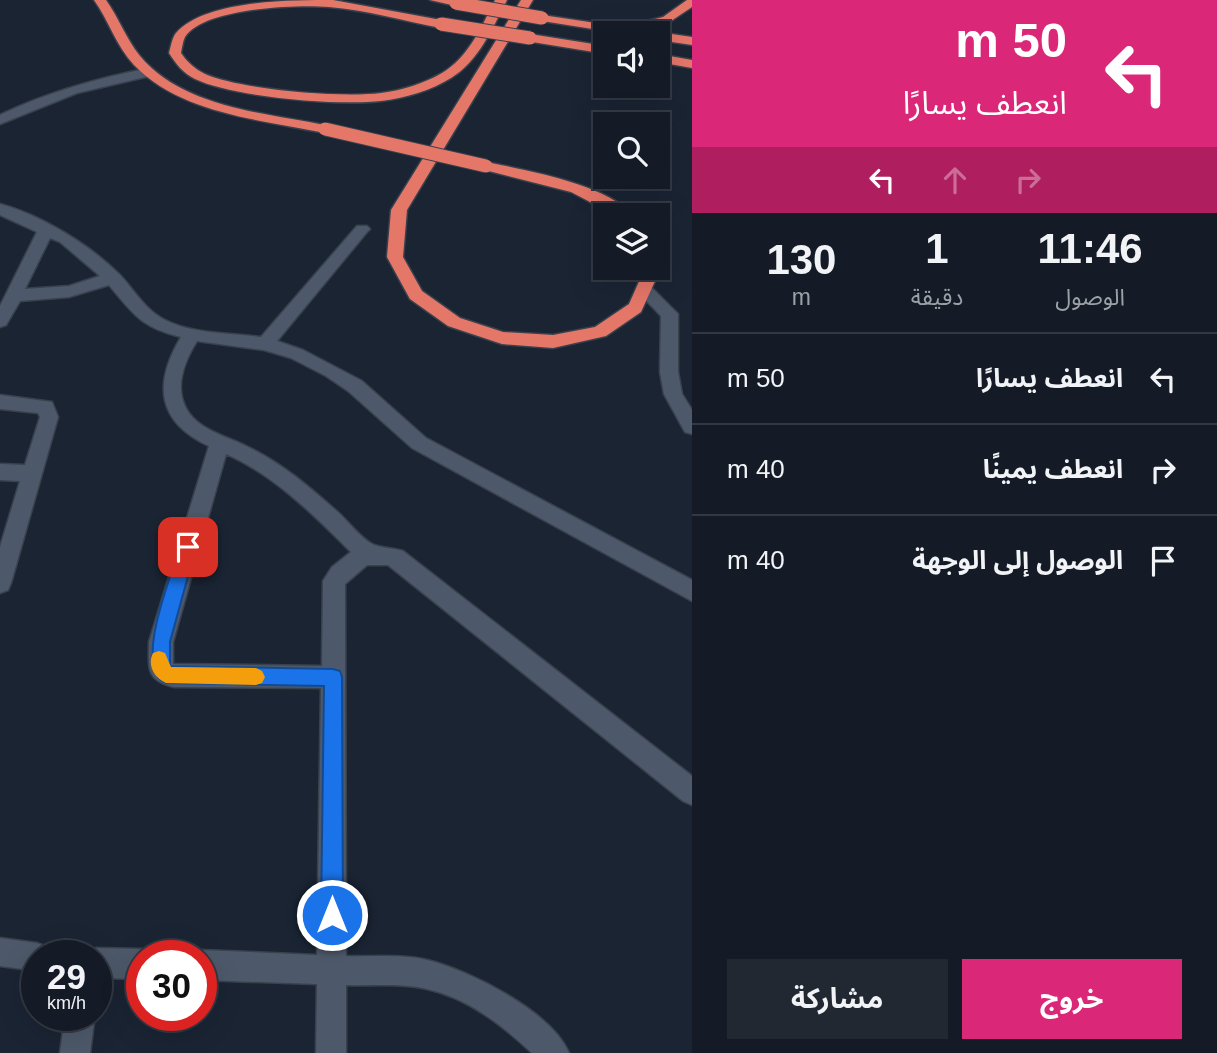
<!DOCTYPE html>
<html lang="ar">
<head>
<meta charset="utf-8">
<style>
  :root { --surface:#141b26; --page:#212832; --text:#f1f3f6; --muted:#9da1a7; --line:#333943; --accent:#db2777 }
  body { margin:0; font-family:Arial,"Noto Sans Arabic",sans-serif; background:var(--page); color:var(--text); direction:rtl; height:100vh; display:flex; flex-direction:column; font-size:26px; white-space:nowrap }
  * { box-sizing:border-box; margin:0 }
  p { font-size:23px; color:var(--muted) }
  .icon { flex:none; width:38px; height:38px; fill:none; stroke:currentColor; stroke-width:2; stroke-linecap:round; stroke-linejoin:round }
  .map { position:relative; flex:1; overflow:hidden; direction:ltr }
  .side { display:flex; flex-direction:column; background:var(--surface); width:525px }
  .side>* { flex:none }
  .top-card { background:#db2777; color:#fff; overflow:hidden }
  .fabs { position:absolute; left:593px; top:21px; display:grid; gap:14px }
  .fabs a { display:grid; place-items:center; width:77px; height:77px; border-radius:0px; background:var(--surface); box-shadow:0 7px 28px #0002,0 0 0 2px var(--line); font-size:35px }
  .speed { position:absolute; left:21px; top:940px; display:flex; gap:14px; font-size:35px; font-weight:700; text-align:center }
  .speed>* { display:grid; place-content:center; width:91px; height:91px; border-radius:50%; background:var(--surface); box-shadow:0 7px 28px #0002,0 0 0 2px var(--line); line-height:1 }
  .speed small { font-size:18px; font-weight:400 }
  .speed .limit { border:10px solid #d22; background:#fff; color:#111 }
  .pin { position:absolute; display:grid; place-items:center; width:60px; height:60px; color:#fff; margin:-30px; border-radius:14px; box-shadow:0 4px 10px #0006 }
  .me { position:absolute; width:77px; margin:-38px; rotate:0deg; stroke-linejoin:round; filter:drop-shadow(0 0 5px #0008) }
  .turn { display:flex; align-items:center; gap:24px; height:147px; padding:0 35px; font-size:32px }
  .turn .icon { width:91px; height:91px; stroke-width:2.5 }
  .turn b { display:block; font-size:49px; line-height:60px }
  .lanes { display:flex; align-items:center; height:66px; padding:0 35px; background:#0003; justify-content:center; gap:35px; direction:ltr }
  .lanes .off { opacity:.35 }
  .eta { display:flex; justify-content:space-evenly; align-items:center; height:119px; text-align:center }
  .eta b { font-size:42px; font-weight:700; line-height:49px }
  .cta { display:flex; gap:14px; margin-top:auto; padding:14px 35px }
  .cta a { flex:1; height:80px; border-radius:0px; background:var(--accent); color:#fff; font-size:28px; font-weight:700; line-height:80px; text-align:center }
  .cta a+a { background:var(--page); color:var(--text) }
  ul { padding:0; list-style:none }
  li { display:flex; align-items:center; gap:21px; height:91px; padding:0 35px; border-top:2px solid var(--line) }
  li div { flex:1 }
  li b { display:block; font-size:26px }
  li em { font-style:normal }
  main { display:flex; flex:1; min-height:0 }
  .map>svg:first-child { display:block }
</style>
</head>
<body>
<main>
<section class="side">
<div class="top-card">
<div class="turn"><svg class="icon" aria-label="left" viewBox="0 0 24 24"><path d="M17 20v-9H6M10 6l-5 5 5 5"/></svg><div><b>50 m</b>انعطف يسارًا</div></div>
<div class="lanes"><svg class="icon" aria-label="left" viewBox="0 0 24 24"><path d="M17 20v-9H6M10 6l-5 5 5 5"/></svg><svg class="icon off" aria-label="ahead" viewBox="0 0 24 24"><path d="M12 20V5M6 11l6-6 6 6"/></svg><svg class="icon off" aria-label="right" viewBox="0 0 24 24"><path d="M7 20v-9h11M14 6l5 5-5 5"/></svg></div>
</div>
<div class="eta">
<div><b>11:46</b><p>الوصول</p></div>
<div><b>1</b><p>دقيقة</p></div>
<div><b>130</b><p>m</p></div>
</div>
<ul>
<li><svg class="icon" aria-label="left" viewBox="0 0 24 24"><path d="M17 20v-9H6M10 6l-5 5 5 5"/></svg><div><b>انعطف يسارًا</b></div><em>50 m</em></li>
<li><svg class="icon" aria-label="right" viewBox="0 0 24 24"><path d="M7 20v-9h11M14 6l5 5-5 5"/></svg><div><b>انعطف يمينًا</b></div><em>40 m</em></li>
<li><svg class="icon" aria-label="arrive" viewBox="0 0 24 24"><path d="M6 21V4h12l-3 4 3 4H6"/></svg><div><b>الوصول إلى الوجهة</b></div><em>40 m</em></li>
</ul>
<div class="cta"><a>خروج</a><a>مشاركة</a></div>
</section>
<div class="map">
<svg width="692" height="1053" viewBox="0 0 692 1053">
  <rect width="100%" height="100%" fill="#1a2433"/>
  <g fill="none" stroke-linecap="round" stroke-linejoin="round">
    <g stroke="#39414d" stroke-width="3">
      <g id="minor">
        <path d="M150,68L156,72L154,75L77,93L0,124V115C48,92 98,78 150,68Z"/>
        <path d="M0,204C41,215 90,245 120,275C135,291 145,310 165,320C192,334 231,333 261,337L357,226H367L370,229L367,232L277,341L303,350L362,381L426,438L692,580V601L412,448L348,391L326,376L291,358L264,350L197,341C185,360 175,385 185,406C195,429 226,436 246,446C281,462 312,489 341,515C350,524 361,538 372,544C379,548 394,548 403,551L692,776V805L683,801L388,565H367L345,584L346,956C372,957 403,954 427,960C469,970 552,1012 569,1053H532C502,1025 468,998 427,989C402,983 372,986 346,985V1053H316L317,984L201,980V956H190L201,950L317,955L321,688L174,687C145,680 149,668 149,642L209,446C157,422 153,384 181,337C141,327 134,315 109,285L69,297L20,301L6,325L0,327V306L37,232L0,215ZM50,238L60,242L100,276L69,286L25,289ZM226,454C274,475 314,515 351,552L332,567L323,581L322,666L173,664V642Z"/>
        <polygon points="646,286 652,288 678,314 678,372 682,394 692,410 692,434 685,432 664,394 660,372 661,316 638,292"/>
        <polygon points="0,395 52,402 58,417 11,583 8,590 0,593 0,547 20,481 0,480 0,464 25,465 40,417 38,413 0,409"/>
        <polygon points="0,938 37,943 47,947 51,956 37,956 37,971 0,966"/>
        <polygon points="96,948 142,949 153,956 142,956 142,979 96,978 96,956 85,956"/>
        <polygon points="65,1015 95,1015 90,1053 60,1053"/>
      </g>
    </g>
    <g stroke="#39414d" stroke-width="3">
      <g id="highway">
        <path d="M94,0H106C119,18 126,39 140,56C182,107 264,113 325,125L332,129L325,133C262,120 181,114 134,65C116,46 109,21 94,0Z"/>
        <path d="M333,0L441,20L447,24L441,28C404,21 366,10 329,7C298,4 203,8 185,37C183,41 182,48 181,53C187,62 195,69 205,74C242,90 341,98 381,93C403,90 423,84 442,73C468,58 482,26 495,0H507C493,27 479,61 451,78C430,91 405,98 381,101C338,106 233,97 195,79C183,73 176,64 169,53C171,46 172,38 176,33C205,0 290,0 333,0Z"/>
        <polygon points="430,0 458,0 462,3 456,6"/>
        <polygon points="521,0 533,0 407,210 403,257 422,291 460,318 503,332 553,335 595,327 629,304 645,268 658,268 659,264 661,268 641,312 606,336 553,348 502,344 448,326 410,299 387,257 391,210"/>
        <polygon points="687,0 692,0 692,7 671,21 640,29 646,33 618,33 542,21 536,18 542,15 623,27 663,17"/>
        <polygon points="658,32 692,37 692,45 658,40 658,33 655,33"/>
        <polygon points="530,34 606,46 606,54 526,41 524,38"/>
        <polygon points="658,54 692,60 692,68 658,62"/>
        <path d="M486,162C525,170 606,184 633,215H615L571,192L481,169L479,166Z"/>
      </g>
    </g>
    <use href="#minor" fill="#4d596a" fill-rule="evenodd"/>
    <use href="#highway" fill="#e57769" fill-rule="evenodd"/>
    <g stroke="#39414d" stroke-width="15" stroke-linecap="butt">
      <g id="highway-bridge">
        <polyline points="456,3 542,18"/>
        <polyline points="441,24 530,38"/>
        <polyline points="325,129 486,166"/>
      </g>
    </g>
    <use href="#highway-bridge" stroke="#e57769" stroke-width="13"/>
  </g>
  <path fill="#1a73e8" stroke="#114b97" stroke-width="2" d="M188,540L194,543L196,547L170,642V666L333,669L340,671L342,677L343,915L340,923L332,926L324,923L321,915L324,686L166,683C132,669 172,574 180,547L183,543Z"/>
  <path fill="#f59e0b" d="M159,651L165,653L171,667L256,668L262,671L265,677L262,683L256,685L166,683C154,678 147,665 153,653Z"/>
</svg>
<div class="fabs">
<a><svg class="icon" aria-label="sound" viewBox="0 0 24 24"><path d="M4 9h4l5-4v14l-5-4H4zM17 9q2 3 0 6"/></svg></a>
<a><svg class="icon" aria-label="search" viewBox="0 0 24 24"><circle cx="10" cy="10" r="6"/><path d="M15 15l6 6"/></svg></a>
<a><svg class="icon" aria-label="layers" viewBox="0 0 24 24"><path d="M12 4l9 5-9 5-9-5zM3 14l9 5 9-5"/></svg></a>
</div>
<div class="speed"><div>29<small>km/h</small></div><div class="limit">30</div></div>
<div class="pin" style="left:188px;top:547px;background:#d93025"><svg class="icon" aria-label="arrive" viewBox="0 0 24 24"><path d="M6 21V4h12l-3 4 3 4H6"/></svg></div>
<svg class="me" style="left:332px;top:915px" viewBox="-20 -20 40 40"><circle r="17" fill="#1a73e8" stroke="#fff" stroke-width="3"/><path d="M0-11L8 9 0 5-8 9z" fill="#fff"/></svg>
</div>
</main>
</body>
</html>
